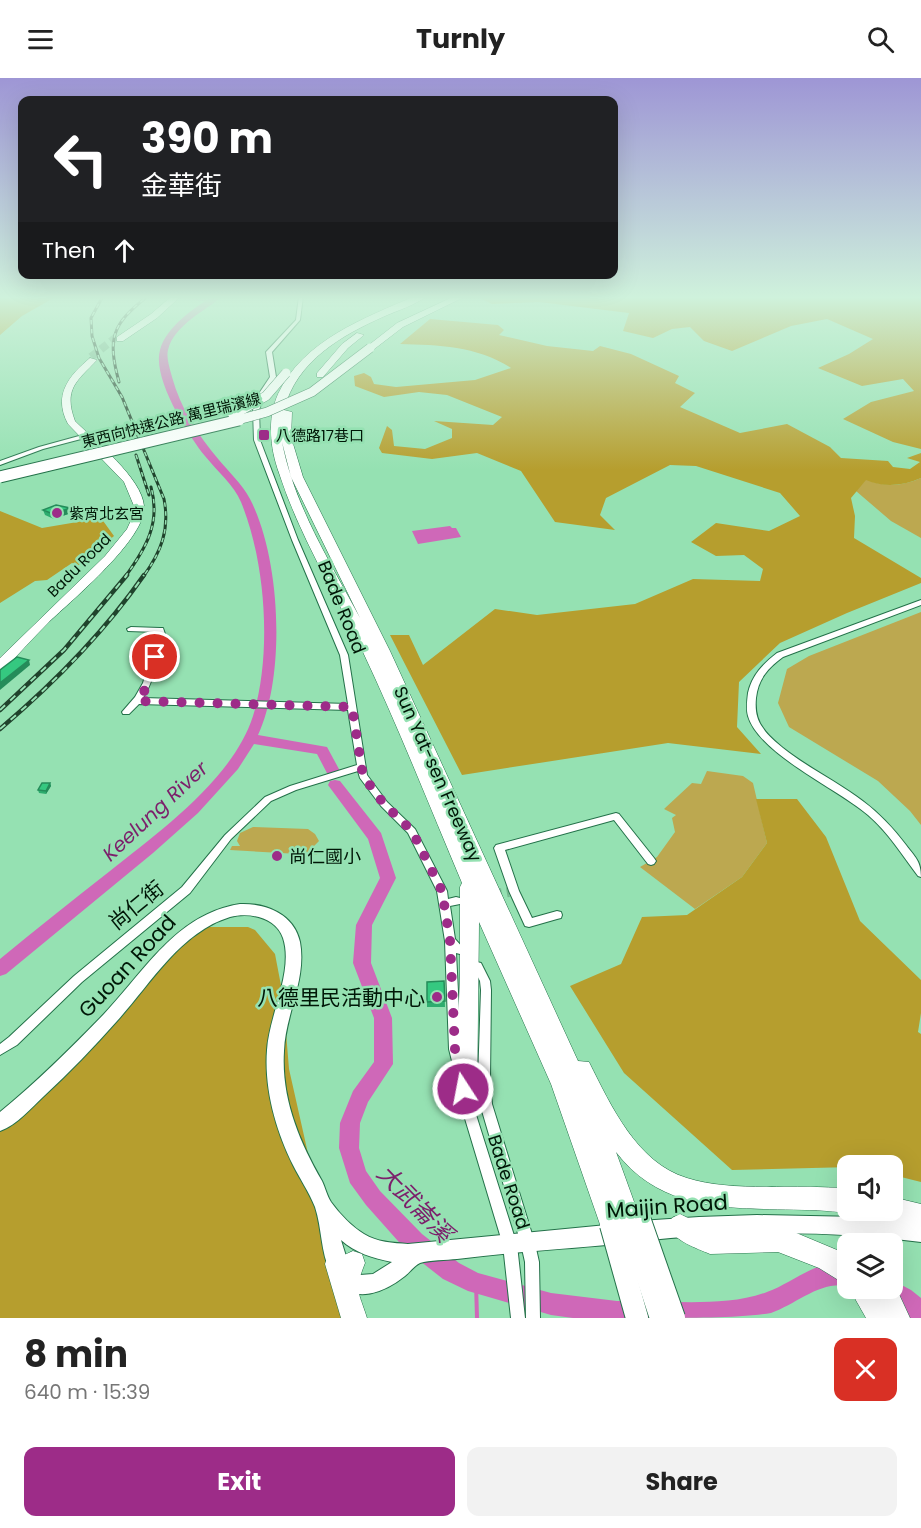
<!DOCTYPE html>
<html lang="en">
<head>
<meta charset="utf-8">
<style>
  :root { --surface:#fff; --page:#f2f2f2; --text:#222; --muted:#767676; --accent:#9d2c88 }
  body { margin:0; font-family:Poppins,"Noto Sans TC",sans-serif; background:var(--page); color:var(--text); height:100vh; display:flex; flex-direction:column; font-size:22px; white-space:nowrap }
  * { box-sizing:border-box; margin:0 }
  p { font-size:20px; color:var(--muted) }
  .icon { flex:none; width:33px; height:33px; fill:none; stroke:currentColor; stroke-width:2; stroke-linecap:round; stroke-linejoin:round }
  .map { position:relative; height:1240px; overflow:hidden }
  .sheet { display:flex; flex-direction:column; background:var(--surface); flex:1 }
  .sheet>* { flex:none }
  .guide { position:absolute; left:18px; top:18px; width:600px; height:183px; border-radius:12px; box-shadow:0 6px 24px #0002; background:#202124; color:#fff; overflow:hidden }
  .controls { position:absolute; left:837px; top:1077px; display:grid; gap:12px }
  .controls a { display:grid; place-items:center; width:66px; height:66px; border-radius:12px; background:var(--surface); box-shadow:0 6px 24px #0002; font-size:30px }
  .pin { position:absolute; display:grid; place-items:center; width:51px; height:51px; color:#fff; margin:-26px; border:3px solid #fff; border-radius:50%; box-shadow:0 2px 6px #0007 }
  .me { position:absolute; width:66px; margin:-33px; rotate:349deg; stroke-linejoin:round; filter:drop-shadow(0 0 4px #0008) }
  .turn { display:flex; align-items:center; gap:21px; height:126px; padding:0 24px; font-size:27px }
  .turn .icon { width:78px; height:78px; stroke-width:2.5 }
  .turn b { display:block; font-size:42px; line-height:51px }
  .then { display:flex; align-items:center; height:57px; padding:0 24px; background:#0003; gap:12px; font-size:22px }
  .round { display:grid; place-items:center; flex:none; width:63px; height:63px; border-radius:12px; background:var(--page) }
  .head { display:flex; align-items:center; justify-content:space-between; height:102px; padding:0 24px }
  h1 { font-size:36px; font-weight:700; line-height:45px }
  .primary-button { display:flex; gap:12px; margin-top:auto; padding:12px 24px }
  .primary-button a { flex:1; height:69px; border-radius:12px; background:var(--accent); color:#fff; font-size:24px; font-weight:700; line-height:69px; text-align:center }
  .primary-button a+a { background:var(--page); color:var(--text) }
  header { display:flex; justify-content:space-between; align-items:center; height:78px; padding:0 24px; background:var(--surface); font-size:27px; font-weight:700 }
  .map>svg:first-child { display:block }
</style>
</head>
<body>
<header><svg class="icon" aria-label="menu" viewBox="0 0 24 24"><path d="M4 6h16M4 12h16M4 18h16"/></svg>Turnly<svg class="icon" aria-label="search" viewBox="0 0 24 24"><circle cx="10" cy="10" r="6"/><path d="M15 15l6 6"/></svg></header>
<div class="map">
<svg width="921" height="1240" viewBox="0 0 921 1240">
  <rect width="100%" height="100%" fill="#95e1b2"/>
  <g fill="#bca850">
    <path d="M921,400V460L891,443L856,413L866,401C884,410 903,408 921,400Z"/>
    <polygon points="921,534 921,747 910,733 878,703 789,649 778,625 787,591 809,578"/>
    <polygon points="707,693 743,698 753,705 767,765 742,799 695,831 640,789 657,779 675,754 672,740 676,737 664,731 692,705 701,706"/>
    <polygon points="253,749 308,751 315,756 319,763 310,772 318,773 317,777 230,772 232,768 240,768 237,763 240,755"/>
  </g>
  <g fill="#b69e2e">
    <polygon points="0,218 57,218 22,238 0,257"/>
    <polygon points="476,218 921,218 921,371 893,364 843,341 871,324 914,313 903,301 862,308 818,290 849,276 873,261 827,241 791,248 732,273 704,263 690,249 672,251 653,260 623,253 629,235 539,224 492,226"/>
    <path d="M430,241L498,247L504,252L499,257L547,268L593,273L600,268L631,276L679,298L675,305L695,315L680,329L740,355L787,346L830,369L841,380L888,383L893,389L910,391L920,384L907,380L921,375V400C903,408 884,410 866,402L851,420L855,438L854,460L921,500V505L847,535L780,565L739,604L737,649L761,676L668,665L462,697L390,557H409L423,587L495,531L537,537L635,526L693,501L760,503L763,491L744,477L716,478L691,464L716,445L769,453L800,438L780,415L696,388L670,387L606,420L600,437L615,452L555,444L521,393L477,375L432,381L382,375L379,370L387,348L392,352L394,368L425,371L452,360V351L434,343L493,347L502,339L447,317L419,314L384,319L355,308L354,298L364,295L371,299L374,306L396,309L475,302L511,290C477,268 439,267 400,266Z"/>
    <polygon points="0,433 42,450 101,440 114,458 79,487 72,485 47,502 35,503 0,525"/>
    <polygon points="756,721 797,721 826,759 860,843 921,902 921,935 918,954 921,956 921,1104 893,1097 892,1088 732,1092 624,995 570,908 621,886 642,839 687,837 742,799 767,765"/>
    <polygon points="205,849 248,849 255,852 275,876 283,918 289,991 345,1240 0,1240 0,1052 172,869"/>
  </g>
  <polygon fill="#cf68b8" points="450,448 452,450 456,450 461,459 418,466 412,453"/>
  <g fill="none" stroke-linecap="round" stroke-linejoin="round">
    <polyline stroke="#cf68b8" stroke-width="1.5" points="182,220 211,223"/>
    <polyline stroke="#cf68b8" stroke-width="4" points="476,1205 477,1240"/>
    <g fill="#cf68b8" fill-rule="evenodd">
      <path d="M213,218H223C205,233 174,247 168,272C166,280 170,291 172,299C181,331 197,356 219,382C229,394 242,406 250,421C281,481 286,597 258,657L327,669L340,693L338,697H328L317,676L254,666L238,691L198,735L153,775L6,896L0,898V881C36,851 73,822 110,793C159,754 233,701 253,638C272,576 266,485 241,424C234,407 217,393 205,378C188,357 152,300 160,272C166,249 194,230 213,218Z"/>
      <polygon points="335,702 340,703 381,755 396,800 372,847 371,885 392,940 393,986 368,1024 360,1045 359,1070 366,1093 380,1113 422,1156 459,1185 478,1195 551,1215 617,1223 641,1223 649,1226 652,1234 650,1240 573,1240 551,1237 468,1213 443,1201 406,1172 366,1127 350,1105 339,1070 340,1045 353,1013 374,984 374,940 353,885 356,847 380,800 368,761 328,707 330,703"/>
      <path d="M839,1184L848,1186V1208C819,1203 797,1226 771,1235C743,1240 689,1240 657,1240L655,1235L658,1227L666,1224C699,1224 735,1226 767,1214C792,1205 811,1186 839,1184Z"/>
      <polygon points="892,1202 911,1212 921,1220 921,1240 909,1240 895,1228 878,1219 875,1210 892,1210"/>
    </g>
    <polyline stroke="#77b990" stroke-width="10" stroke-dasharray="10 5" stroke-linecap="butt" points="492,817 509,814"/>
    <polyline stroke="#77b990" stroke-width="8" stroke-dasharray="8 4.5" stroke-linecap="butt" points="91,279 119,257"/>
    <g stroke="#237149" stroke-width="2">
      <g id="street">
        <path d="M299,218H303L300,242L272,274L276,299L264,317L259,332L260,362L298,462L348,577L367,697L387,724L415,751L447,813L448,821L456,819L460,820L461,823L460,826L450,828L455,861L465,872L464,875L460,876L456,875L461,971L465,991L463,995L459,996L455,995L449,971L445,863L437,813L408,755L381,728L360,700L358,693L296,712L271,723L231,761L190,815L82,904L17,967L0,977V966L9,959L74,898L182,809L225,757L265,719L290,708L357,687L348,632L139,626L129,636H123L122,634L135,619L143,605L153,570L148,565L157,556V554L128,553L127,551L131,549L160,550H163L165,556L156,565L161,570C157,588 152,605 143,620L348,626L340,577L292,462L254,362L253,332L258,317L270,299L266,274L296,242Z"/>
        <polygon points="79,358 81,359 81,361 43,371 0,387 0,383 39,369"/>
        <path d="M921,522V527L783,579C768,590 758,601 756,620C755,631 756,641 763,650C768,658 776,664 783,670C808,690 838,704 864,724C880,736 893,750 906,767C915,779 921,783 921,799L918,798C902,777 888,754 868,737C838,711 759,676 748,638C746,631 747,623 748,615C752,597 763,586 777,575Z"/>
        <polygon points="616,735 619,736 654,780 656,783 654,786 651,787 648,786 614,742 505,772 519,813 532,840 557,833 561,834 562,837 561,840 557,841 529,849 525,848 509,813 494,770 496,767"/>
        <polygon points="477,884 481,885 490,903 491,912 490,1002 492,1026 535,1166 539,1184 540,1240 526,1240 525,1184 521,1166 480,1026 478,1002 481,912 480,903 472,888 473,885"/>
        <polygon points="466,1019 470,1020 472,1024 517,1167 525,1240 511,1240 503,1167 460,1024 462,1020"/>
      </g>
    </g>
    <g stroke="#237149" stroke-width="2">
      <g id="secondary">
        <path d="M240,826C266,825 294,836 300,864C307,901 285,937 284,973C281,1020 299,1063 322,1103C325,1109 327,1118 331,1124C339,1135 352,1149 364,1156C377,1164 393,1165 408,1166L617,1146L624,1149L627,1156L624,1163L617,1166C564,1171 510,1174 457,1181C447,1182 429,1182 420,1185C415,1187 409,1195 405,1198C385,1214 355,1227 336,1203C320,1182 323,1153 315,1129C309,1114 300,1101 293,1087C276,1053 264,1011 267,972C269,937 294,893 283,860C276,839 249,834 230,839C180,854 150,907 117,943C94,969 70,994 44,1018C31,1030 17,1047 0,1053V1034C37,1004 71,970 104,936C145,893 176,836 240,826ZM341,1162C355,1175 373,1180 392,1184L373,1196L360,1197L349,1188Z"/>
        <path d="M757,1137L859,1139L921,1144V1164C830,1152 731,1153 640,1163L633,1160L630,1153L633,1146L640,1143L699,1139Z"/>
      </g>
    </g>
    <g stroke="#237149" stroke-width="1">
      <g id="primary">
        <polygon points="172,218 181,218 157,240 123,263 117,263 117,259 151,236"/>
        <path d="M90,280L97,282C77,303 63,311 75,343C95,363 142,400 144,428C147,460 72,522 49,544C34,559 19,575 5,591L0,592V580L105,478L127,451L133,438L134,428L124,404L68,346C53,318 68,298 90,280Z"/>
      </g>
    </g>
    <g stroke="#237149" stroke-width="1">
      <g id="highway">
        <path d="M415,218H427C415,227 399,232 385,238C342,257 296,283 284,332L292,334L291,359L303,399L390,573L578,983L589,984C611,1028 637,1085 687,1100C734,1115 797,1105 848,1111V1132H853L848,1135C767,1124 673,1149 616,1074L641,1143L637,1151L629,1155L621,1152L619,1155L611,1159L603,1155L551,1006L479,844L477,1025L474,1032L466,1035L458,1032L455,1025L460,897V809L462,805C429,727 398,648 362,572C334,513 299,457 279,395C270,370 267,341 278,316C303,262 365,240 415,218ZM282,364L291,399L360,540C330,484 294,427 282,364Z"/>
        <polygon points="455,218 466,218 403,249 373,272 365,270 397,245"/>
        <polygon points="357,255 364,257 348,270 323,299 317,299 317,295 342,266"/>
        <polygon points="892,1119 921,1126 921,1150 884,1139 881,1132 892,1132"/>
        <path d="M680,1136L712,1152L778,1150L794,1154L837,1172L848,1180V1208L819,1190L778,1174L710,1176C696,1170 674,1163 668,1148L672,1140Z"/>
        <polygon points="858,1136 866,1140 876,1166 852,1166 846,1148 850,1140"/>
        <path d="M353,1173L362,1176L365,1185C354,1213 358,1212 367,1240H341L325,1186L328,1177L337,1174L344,1177Z"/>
        <polygon points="892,1201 910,1240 866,1240 849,1210 892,1210"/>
      </g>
    </g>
    <use href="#street" fill="#fff" fill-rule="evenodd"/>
    <use href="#secondary" fill="#fff" fill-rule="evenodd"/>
    <use href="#primary" fill="#fff" fill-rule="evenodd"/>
    <use href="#highway" fill="#fff" fill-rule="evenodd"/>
    <g stroke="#20432c" stroke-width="3">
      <g id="rail-far1">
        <path d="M103,218L91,240L92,258L99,280L122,319L164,421C170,452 161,474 143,499"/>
        <path d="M119,304C107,260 112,246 148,218"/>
        <polyline points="136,377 149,417"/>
        <path d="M125,499C146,470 161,445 151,409"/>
      </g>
    </g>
    <g stroke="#20432c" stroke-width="4.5">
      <g id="rail">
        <polyline points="0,632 64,572 127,497"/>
        <path d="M0,651C54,605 103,556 144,497"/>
      </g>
    </g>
    <use href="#rail-far1" stroke="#95e1b2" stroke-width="1.5" stroke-dasharray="4.5" stroke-linecap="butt"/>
    <use href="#rail" stroke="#95e1b2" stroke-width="2" stroke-dasharray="7" stroke-linecap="butt"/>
    <g stroke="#237149" stroke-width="10" stroke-linecap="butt">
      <g id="highway-bridge-far2">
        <polyline points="233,337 266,318 286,295"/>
        <polyline points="234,343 267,334 312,314 370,270"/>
      </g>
    </g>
    <g stroke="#237149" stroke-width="13" stroke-linecap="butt">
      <polyline id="highway-bridge-far1" points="0,399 239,342"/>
    </g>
    <g stroke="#237149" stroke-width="24" stroke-linecap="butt">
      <g id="highway-bridge">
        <polyline points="629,1143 661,1240"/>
        <polyline points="640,1143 674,1240"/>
        <polyline points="611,1147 637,1240"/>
      </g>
    </g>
    <use href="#highway-bridge-far2" stroke="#fff" stroke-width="9"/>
    <use href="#highway-bridge-far1" stroke="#fff" stroke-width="11"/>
    <use href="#highway-bridge" stroke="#fff" stroke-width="22"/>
  </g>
  <g fill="#2eac6e">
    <polygon points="43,432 71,435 54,441 45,437"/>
    <polygon points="50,705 51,708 46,716 39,715 38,712"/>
    <polygon points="444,903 445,929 427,929 427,904"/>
  </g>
  <g fill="#258c5a">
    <polygon points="70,430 71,435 54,441 53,436"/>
    <polygon points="29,582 30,587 0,612 0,605"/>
    <polygon points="50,705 51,708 46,716 46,713"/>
  </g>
  <g fill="#35c880" stroke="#258c5a" stroke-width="1.5">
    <polygon points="56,427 70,430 53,436 43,432"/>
    <polygon points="17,579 29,582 0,605 0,592"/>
    <polygon points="42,705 50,705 46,713 38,712"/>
    <polygon points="444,903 445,923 427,924 427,904"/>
  </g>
  <linearGradient id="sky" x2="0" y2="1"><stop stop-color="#9e96d5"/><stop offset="0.56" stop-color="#cff2dc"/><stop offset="1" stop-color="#cff2dc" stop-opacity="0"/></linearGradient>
  <rect width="921" height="392" fill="url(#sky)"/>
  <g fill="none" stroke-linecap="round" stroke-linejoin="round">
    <polyline stroke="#9d2c88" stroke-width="10" stroke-dasharray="0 18" points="155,579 152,598 139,623 352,629 363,698 384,726 412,753 442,813 450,863 455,971 463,1011"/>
  </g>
  <g fill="#9d2c88" stroke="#95e1b2" stroke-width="2">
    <rect x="258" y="351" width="12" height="12" rx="3"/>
    <circle cx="57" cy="435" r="6"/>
    <circle cx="277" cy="778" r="6"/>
    <circle cx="437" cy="919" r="6"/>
  </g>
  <g text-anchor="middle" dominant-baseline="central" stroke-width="5" stroke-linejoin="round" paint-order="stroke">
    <g font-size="15" fill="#001707" stroke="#95e1b2">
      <text transform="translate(171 342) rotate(-14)">東西向快速公路 萬里瑞濱線</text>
      <text transform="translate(79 487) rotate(-45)">Badu Road</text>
    </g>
    <g font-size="15" fill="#001707" stroke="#95e1b2" text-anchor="start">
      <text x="276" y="357">八德路17巷口</text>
      <text x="69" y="435">紫宵北玄宮</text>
    </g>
    <g font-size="18" fill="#001707" stroke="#95e1b2">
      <text transform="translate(342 529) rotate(68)">Bade Road</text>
      <text transform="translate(438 696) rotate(66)">Sun Yat-sen Freeway</text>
      <text transform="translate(509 1104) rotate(72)">Bade Road</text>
    </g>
    <g font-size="18" fill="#001707" stroke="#95e1b2" text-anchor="start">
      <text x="289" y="778">尚仁國小</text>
    </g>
    <g font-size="20" font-style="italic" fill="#7c1f6b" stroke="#95e1b2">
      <text transform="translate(155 733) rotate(-43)">Keelung River</text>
    </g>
    <g font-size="21" fill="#001707" stroke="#95e1b2">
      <text transform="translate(136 827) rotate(-39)">尚仁街</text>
      <text transform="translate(127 888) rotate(-47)">Guoan Road</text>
      <text transform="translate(667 1128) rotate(-4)">Maijin Road</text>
    </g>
    <g font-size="21" fill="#001707" stroke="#95e1b2" text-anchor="end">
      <text x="425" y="919">八德里民活動中心</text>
    </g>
    <g font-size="24" font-style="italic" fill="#7c1f6b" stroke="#95e1b2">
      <text transform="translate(415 1125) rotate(46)">大武崙溪</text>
    </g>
  </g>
</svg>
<div class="controls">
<a><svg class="icon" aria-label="sound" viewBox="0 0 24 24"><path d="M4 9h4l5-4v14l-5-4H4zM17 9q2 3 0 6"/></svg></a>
<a><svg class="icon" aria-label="layers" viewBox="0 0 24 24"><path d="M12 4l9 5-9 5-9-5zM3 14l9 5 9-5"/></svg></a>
</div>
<div class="pin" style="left:155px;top:579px;background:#d93025"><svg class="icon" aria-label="arrive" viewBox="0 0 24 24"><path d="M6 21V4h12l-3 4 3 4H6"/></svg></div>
<svg class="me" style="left:463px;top:1011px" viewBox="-20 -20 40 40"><circle r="17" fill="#9d2c88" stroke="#fff" stroke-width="3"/><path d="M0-11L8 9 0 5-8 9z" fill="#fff"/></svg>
<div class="guide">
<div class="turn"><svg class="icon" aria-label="left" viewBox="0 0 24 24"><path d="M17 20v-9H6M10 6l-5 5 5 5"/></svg><div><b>390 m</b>金華街</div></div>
<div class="then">Then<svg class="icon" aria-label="ahead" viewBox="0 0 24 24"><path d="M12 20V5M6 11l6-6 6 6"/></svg></div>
</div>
</div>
<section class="sheet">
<div class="head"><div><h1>8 min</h1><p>640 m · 15:39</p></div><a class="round" style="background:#d93025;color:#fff"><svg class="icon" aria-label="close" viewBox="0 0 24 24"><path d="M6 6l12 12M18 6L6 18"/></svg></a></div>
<div class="primary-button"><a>Exit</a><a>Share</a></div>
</section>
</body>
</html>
